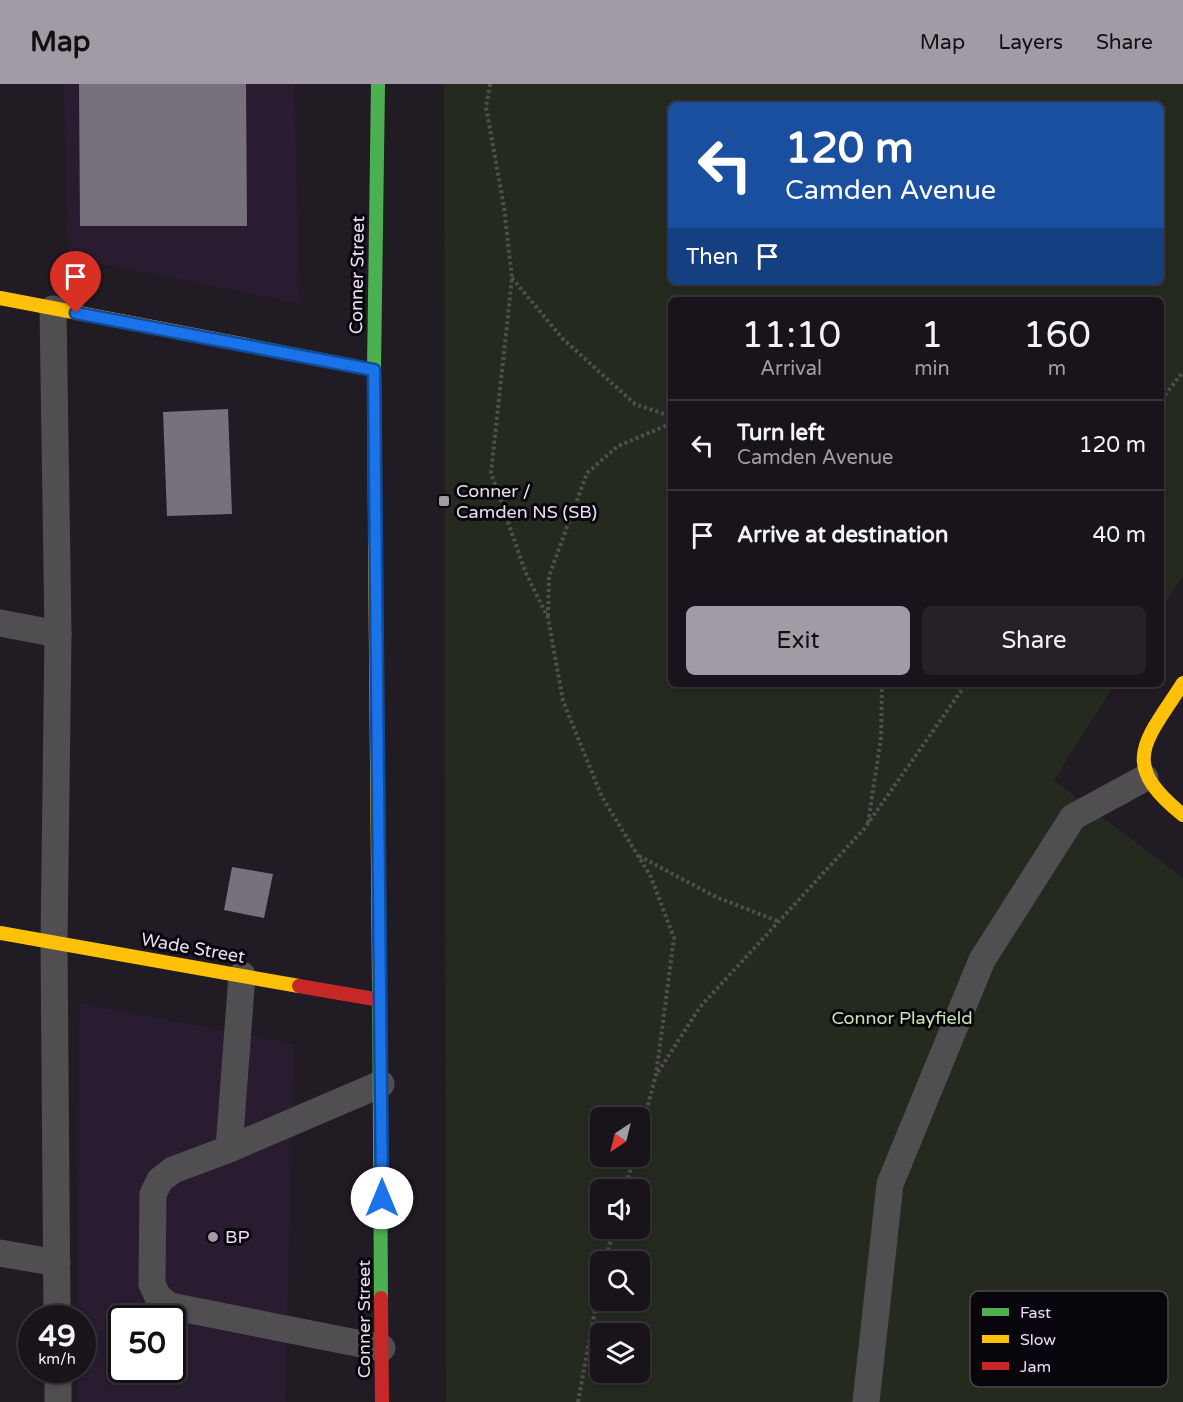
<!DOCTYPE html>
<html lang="en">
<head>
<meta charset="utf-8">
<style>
  :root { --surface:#19141b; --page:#262128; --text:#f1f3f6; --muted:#9f9ea3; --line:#37333a; --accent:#a29ba6 }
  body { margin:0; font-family:"Varela Round",sans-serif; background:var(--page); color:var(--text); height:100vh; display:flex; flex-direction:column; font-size:22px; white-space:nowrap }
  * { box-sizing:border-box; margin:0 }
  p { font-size:20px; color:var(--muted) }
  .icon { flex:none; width:33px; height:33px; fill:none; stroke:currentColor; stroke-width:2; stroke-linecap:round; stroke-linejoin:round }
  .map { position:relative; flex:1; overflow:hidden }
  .details { position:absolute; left:668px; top:213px; width:496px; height:390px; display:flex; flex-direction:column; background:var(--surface); border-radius:9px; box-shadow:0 3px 9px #0003,0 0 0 2px var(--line) }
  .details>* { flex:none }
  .banner { position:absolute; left:668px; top:18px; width:496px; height:183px; border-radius:9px; box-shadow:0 3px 9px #0003,0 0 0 2px var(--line); background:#1a4fa0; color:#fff; overflow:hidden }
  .needle { width:39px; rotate:215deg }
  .buttons { position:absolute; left:590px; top:1023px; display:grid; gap:12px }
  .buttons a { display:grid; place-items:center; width:60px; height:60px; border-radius:9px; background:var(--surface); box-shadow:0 3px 9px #0003,0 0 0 2px var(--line); font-size:30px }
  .speed { position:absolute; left:18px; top:1221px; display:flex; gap:12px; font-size:30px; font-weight:700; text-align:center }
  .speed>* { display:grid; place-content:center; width:78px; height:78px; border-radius:50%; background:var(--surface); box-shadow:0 3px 9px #0003,0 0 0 2px var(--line); line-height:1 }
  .speed small { font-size:15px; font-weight:400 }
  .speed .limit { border:3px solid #111; border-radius:9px; background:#fff; color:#111 }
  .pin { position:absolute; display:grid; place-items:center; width:51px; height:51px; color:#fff; margin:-62px -26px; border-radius:50% 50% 50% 0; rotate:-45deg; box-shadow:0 0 6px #0007 }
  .pin .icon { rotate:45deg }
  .me { position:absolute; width:66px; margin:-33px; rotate:0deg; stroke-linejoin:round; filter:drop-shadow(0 0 4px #0008) }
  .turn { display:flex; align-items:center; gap:21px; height:126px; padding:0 18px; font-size:27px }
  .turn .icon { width:78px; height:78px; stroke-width:2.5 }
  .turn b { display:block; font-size:42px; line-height:51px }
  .then { display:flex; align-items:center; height:57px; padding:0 18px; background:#0003; gap:12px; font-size:22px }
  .eta { display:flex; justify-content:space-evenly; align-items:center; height:102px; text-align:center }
  .eta b { font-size:36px; font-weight:600; line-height:42px }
  .action { display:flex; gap:12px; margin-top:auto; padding:12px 18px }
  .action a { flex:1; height:69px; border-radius:9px; background:var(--accent); color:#111; font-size:24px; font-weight:600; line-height:69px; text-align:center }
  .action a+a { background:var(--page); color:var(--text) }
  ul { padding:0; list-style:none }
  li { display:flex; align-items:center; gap:18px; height:90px; padding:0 18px; border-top:2px solid var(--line) }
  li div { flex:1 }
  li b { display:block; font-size:22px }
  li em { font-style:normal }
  header { display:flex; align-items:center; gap:36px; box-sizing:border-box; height:84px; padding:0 30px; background:var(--accent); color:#111 }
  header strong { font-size:28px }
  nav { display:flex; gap:33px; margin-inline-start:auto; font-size:21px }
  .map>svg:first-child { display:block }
</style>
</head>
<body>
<header>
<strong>Map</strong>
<nav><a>Map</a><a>Layers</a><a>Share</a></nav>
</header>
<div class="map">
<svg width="1183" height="1318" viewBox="0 0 1183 1318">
  <rect width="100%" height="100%" fill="#211b24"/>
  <g fill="#291c30" fill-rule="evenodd">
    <polygon points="64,0 294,0 300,220 68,173"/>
    <path d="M79,919L294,960L285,1318H77L78,1286H82V1234H78ZM122,1234H172V1286H122Z"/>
  </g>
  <path fill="#242a1d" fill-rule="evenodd" d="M444,0H1183V492L1161,527V216H670V600H1115L1054,696L1183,794V1318H446ZM670,21H1161V198H670ZM600,1034H639V1072H600ZM600,1106H639V1144H600ZM600,1178H639V1216H600ZM600,1250H639V1288H600Z"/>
  <g fill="#76717a">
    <polygon points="79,0 246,0 247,142 80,142"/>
    <polygon points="228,325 232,430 167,432 163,328"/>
    <polygon points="232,783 273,790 264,834 224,826"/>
  </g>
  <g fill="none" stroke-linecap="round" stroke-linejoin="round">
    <g stroke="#514e53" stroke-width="4" stroke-dasharray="3 3" stroke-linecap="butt">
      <polyline points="490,0 486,23 504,123 512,194 491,389 525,487 548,534 563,617 602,713 651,793 674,854 656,991 639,1054"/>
      <polyline points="512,194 563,255 635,320 670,332"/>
      <polyline points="1161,316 1183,288"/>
      <polyline points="548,532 549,492 587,389 618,362 670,340"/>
      <polyline points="868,739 881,654 882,600"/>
      <polyline points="639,772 716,813 780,838"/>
      <polyline points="658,988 700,923 864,745 966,600"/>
      <polyline points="625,1106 634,1072"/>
      <polyline points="605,1178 614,1144"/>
      <polyline points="578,1318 600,1199"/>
    </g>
    <g stroke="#504e51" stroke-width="27">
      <polyline points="53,225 58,550 54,859 57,1234"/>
      <polyline points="0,539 58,550"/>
      <polyline points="381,1000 229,1065 173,1086 160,1096 153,1110 152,1200 158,1213 170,1222 382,1264"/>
      <polyline points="229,1065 242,891"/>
      <polyline points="0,1169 57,1179"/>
      <polyline points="58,1286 58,1318"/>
      <polyline points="866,1318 890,1100 982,876 1073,733 1145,694"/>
    </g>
    <g stroke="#4caf50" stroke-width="14">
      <polyline points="246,261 374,286"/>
      <polyline points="375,461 374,286 378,0"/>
      <polyline points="379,896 381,1214"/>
    </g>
    <g stroke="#ffc107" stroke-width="14">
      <polyline points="0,214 246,261"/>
      <polyline points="375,461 379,896"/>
      <path d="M1183,599C1145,658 1118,679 1183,731"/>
      <polyline points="0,849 299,902"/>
    </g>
    <g stroke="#c62828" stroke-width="14">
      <polyline points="299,902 380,916"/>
      <polyline points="381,1214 382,1318"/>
    </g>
  </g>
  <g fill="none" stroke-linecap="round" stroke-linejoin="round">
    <g stroke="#114b97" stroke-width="15">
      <polyline id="route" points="76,229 374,286 382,1114"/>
    </g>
    <use href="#route" stroke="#1a73e8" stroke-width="10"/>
  </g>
  <g fill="#a29ba6" stroke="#09050c" stroke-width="2">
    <rect x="438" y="411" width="12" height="12" rx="3"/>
    <circle cx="213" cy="1153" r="6"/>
  </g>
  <g text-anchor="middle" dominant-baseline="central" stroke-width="6" stroke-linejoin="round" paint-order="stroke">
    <g font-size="18" fill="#e7e0ec" stroke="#09050c">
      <text transform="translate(357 191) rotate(-89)">Conner Street</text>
      <text transform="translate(193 864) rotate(10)">Wade Street</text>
      <text transform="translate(364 1235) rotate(-90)">Conner Street</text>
    </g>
    <g font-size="18" fill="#e7e0ec" stroke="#09050c" text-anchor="start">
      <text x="456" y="407">Conner /<tspan x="456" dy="21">Camden NS (SB)</tspan></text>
      <text x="225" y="1153">BP</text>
    </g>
    <g font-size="18" fill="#c8e5af" stroke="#09050c">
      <text x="902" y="934">Connor Playfield</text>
    </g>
  </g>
  <rect x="970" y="1207" width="198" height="96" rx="9" fill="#09050c" stroke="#4c474f" stroke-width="1.5"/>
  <rect x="982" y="1224" width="27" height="8" fill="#4caf50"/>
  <rect x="982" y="1251" width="27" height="8" fill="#ffc107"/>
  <rect x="982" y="1278" width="27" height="8" fill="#c62828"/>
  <g font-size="16" fill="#e7e0ec">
    <text x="1020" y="1234">Fast</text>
    <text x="1020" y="1261">Slow</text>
    <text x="1020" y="1288">Jam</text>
  </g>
</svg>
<div class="buttons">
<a><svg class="needle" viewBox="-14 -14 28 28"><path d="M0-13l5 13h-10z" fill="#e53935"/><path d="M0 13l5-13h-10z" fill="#9f9ea3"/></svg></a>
<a><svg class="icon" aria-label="sound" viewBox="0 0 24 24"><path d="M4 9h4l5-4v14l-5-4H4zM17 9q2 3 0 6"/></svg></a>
<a><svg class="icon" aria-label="search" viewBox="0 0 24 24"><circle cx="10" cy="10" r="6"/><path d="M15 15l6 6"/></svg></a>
<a><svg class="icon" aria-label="layers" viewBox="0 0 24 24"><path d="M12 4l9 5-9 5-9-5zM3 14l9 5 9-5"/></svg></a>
</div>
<div class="speed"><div>49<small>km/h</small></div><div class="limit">50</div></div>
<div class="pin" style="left:76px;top:229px;background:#d93025"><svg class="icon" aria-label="arrive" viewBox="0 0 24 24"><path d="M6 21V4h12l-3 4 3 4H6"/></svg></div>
<svg class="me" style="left:382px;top:1114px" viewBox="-20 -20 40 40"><circle r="19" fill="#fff"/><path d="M0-13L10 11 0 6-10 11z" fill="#1a73e8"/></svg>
<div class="banner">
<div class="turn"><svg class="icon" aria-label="left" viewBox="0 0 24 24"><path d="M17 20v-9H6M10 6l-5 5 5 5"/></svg><div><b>120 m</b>Camden Avenue</div></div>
<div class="then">Then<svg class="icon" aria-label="arrive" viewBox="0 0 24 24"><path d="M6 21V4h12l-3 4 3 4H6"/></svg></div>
</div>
<section class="details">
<div class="eta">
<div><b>11:10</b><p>Arrival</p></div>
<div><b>1</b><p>min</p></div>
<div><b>160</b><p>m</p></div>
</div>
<ul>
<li><svg class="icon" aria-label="left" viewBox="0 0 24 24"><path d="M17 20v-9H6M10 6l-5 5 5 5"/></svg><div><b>Turn left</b><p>Camden Avenue</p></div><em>120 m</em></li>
<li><svg class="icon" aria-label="arrive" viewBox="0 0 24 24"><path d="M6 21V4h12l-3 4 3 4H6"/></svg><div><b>Arrive at destination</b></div><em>40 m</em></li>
</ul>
<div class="action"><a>Exit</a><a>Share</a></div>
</section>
</div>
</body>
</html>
